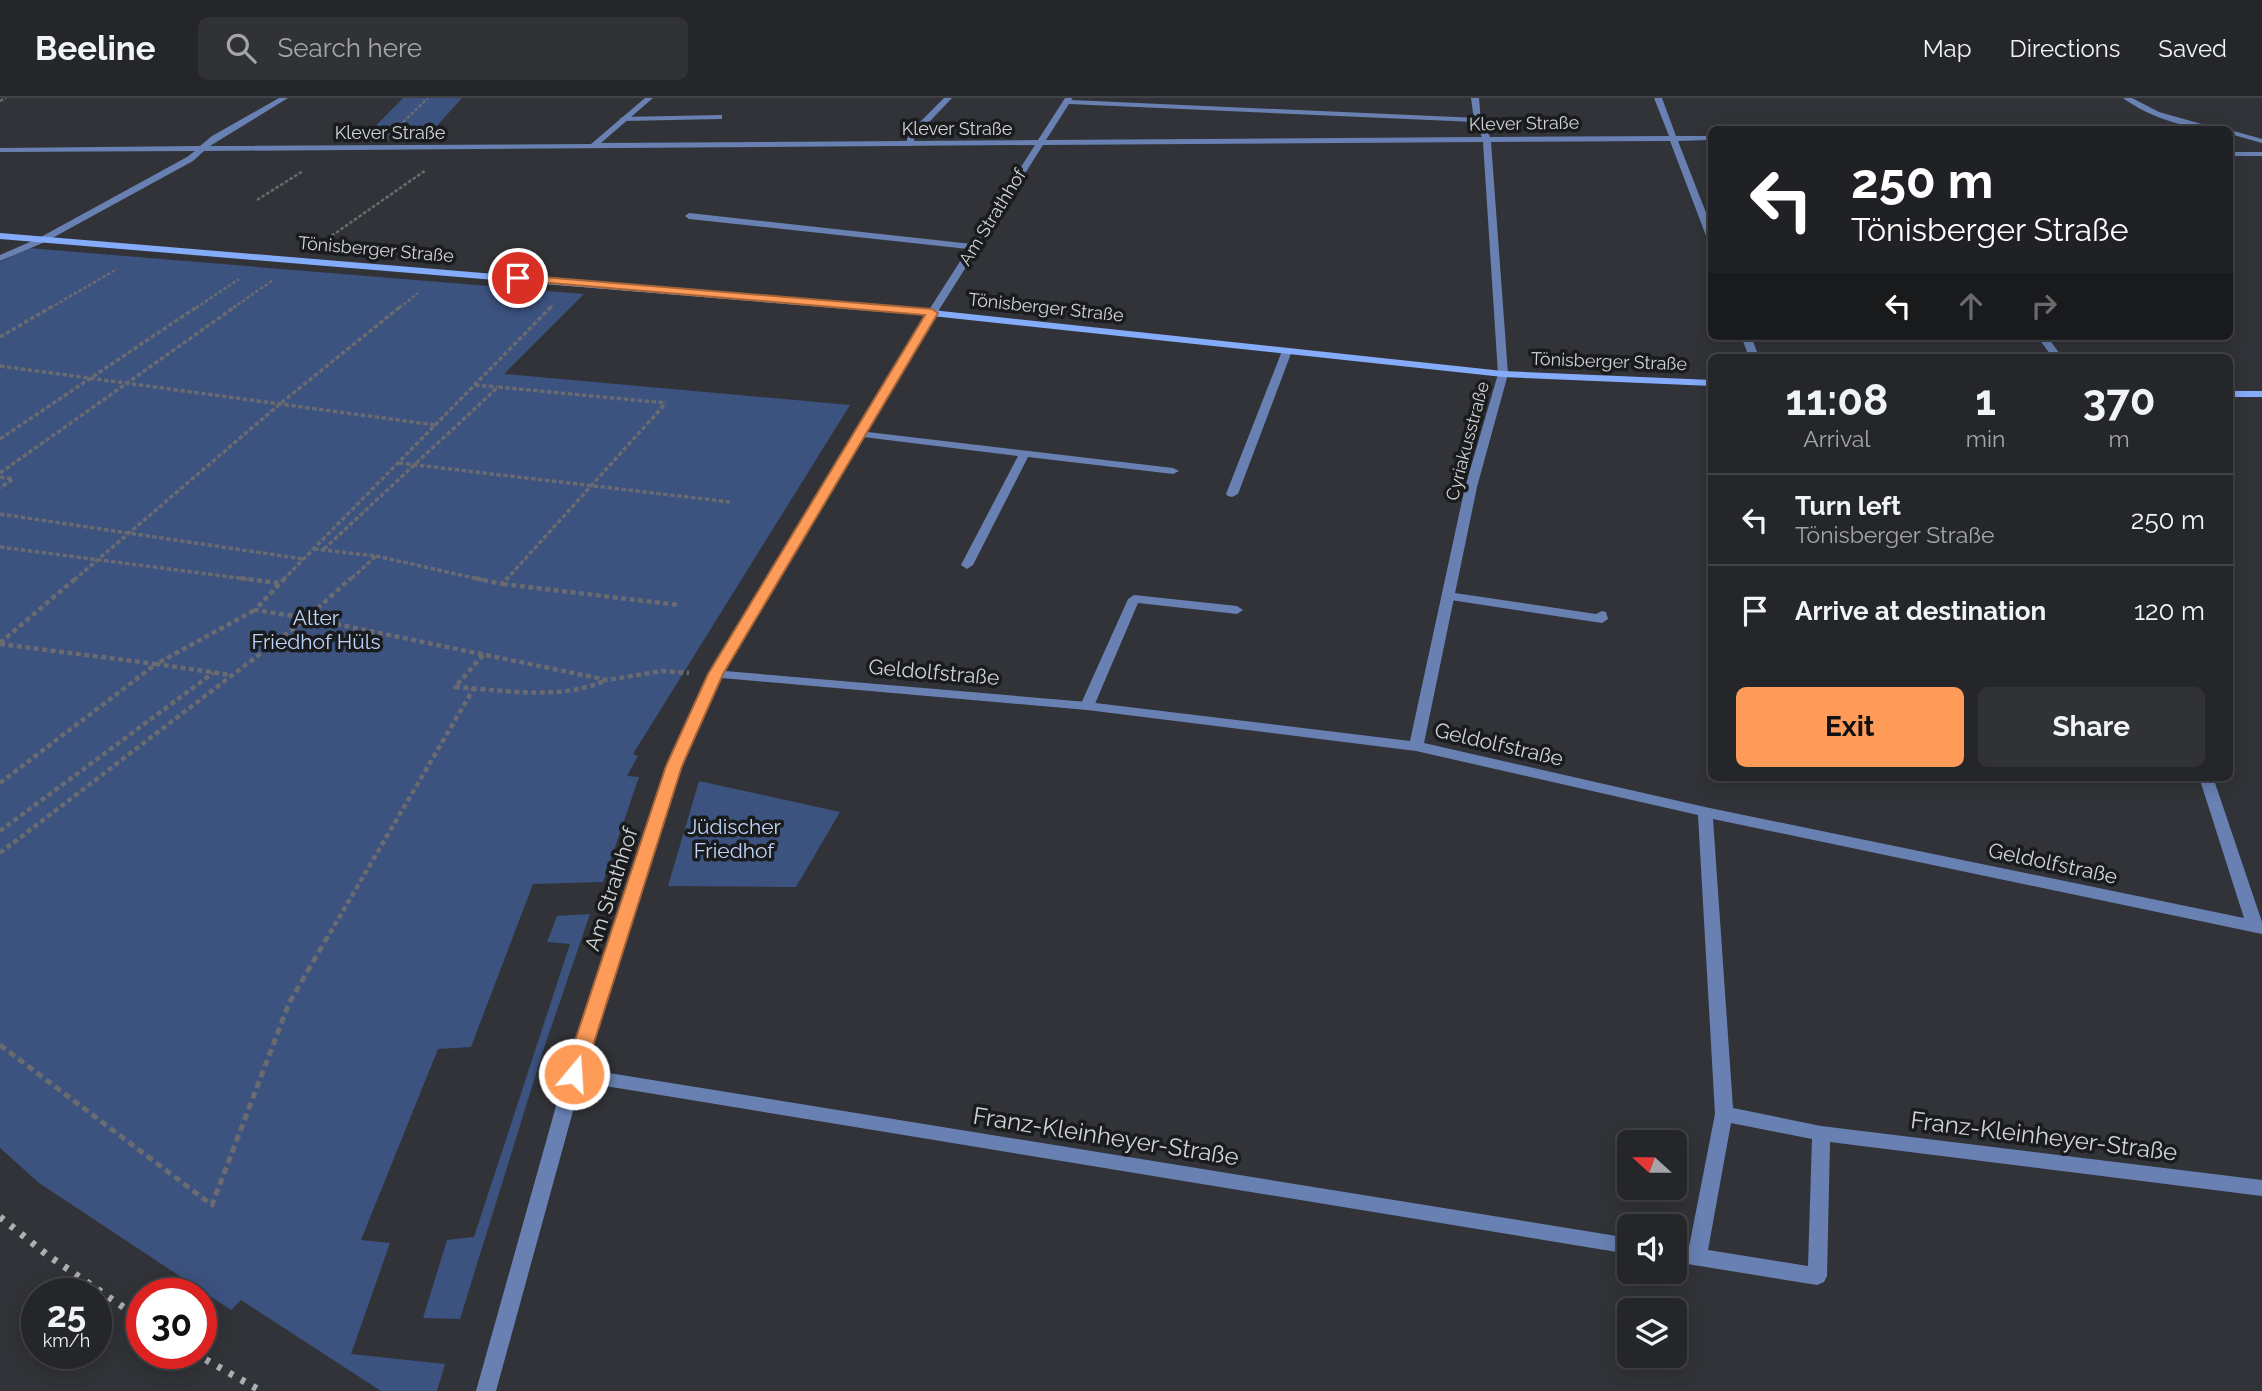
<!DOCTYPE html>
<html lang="en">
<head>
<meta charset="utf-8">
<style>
  :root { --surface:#25262a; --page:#313236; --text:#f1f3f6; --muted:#a3a5a8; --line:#424347; --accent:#fe9b58 }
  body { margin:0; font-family:Raleway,sans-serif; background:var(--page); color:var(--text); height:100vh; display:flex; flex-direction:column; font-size:26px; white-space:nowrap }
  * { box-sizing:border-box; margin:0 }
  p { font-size:23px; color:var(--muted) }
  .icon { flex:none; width:38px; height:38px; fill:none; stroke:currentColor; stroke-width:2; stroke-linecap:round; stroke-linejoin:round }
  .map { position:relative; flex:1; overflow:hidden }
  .side { position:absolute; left:1708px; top:256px; width:525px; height:427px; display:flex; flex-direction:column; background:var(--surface); border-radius:10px; box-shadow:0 4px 18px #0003,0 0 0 2px var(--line) }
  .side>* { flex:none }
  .hud { position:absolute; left:1708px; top:28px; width:525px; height:214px; border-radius:10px; box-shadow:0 4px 18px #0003,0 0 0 2px var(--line); background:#202124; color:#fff; overflow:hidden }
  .needle { width:46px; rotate:291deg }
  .tools { position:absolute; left:1617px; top:1032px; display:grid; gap:14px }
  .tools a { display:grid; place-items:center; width:70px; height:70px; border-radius:10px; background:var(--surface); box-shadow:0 4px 18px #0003,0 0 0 2px var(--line); font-size:35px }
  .speed { position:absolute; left:21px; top:1180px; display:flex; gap:14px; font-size:35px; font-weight:700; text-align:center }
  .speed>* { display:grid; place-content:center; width:91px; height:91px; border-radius:50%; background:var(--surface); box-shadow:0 4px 18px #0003,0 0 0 2px var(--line); line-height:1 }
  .speed small { font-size:18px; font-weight:400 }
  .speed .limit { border:10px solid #d22; background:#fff; color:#111 }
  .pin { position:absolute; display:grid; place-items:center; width:60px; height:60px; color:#fff; margin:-30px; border:4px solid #fff; border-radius:50%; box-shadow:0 2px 7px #0007 }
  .me { position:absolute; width:77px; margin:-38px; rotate:18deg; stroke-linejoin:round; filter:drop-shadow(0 0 5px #0008) }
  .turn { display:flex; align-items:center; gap:24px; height:147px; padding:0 28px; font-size:32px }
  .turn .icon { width:91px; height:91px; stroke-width:2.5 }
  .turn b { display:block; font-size:49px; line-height:60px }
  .lanes { display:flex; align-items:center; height:66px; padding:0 28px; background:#0003; justify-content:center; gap:35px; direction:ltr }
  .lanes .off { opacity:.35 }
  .eta { display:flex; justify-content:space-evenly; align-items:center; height:119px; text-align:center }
  .eta b { font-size:42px; font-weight:700; line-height:49px }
  .primary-button { display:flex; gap:14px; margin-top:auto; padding:14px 28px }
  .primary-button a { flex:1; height:80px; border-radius:10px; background:var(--accent); color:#111; font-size:28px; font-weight:700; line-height:80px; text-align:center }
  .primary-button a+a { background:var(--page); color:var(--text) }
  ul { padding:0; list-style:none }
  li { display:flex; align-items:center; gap:21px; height:91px; padding:0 28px; border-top:2px solid var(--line) }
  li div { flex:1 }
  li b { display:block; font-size:26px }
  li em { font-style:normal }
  header { display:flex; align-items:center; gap:42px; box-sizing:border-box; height:98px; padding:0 35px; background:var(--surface); border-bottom:2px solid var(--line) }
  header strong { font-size:33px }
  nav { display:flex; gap:38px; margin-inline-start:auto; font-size:24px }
  .search { width:490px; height:63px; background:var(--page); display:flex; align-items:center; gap:18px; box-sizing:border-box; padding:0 24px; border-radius:10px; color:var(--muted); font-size:26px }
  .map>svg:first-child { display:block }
</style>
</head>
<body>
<header>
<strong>Beeline</strong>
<div class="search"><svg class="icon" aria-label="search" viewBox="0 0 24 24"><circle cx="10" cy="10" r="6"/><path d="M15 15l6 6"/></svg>Search here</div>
<nav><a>Map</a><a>Directions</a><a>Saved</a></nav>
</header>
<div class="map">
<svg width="2262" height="1293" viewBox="0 0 2262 1293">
  <rect width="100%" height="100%" fill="#313338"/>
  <g fill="#3c527f">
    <polygon points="403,0 462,0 425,41 362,42"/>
    <polygon points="29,150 584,196 504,276 850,307 633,656 638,658 627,678 639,679 603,784 533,786 471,949 438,951 361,1142 390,1145 351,1256 445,1266 437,1293 381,1293 241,1202 231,1212 39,1085 0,1050 0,164"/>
    <polygon points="699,683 840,714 796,789 668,788"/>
    <polygon points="590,816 544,950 460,1221 423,1220 447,1142 474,1139 570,846 547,844 557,818"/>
  </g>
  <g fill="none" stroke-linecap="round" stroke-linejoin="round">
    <g stroke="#696b70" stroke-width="2.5" stroke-dasharray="3.5 2" stroke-linecap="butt">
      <polyline points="0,3 6,0"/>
      <polyline points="399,28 428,0"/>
      <polyline points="257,102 303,73"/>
      <polyline points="327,141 426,72"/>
      <polyline points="50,210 117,171"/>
      <polyline points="196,210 239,181"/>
      <polyline points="233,210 273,182"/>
      <polyline points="399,210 418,195"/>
      <polyline points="550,210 554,206"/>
    </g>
    <g stroke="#696b70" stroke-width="3.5" stroke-dasharray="4.5 2.5" stroke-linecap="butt">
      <polyline points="0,239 53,208"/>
      <polyline points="0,268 435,327"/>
      <polyline points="475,287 497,289"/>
      <polyline points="0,341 198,208"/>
      <polyline points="399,365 730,404"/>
      <polyline points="0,375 236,208"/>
      <polyline points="0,379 13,381 0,390"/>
      <polyline points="0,416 303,461"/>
      <polyline points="0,449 254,482"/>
      <polyline points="314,451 376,458 350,482"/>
      <polyline points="324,451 498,289 666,305"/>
      <polyline points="376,458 483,482"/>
      <polyline points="74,482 281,305 401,208"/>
      <polyline points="283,482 552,208"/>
      <polyline points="506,482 666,305"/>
    </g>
    <g stroke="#696b70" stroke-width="4.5" stroke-dasharray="5 3.5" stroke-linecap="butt">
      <polyline points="240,480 279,485"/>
      <polyline points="285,480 255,512 307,520 351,480"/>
      <polyline points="475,480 502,486 507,480"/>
      <polyline points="503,486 678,507"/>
      <polyline points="0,545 76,480"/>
      <polyline points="0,546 156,566 255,512"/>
      <path d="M483,557L455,589C506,592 559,603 607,582"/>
      <polyline points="0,685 156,566 231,577"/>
      <polyline points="0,733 213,575"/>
      <polyline points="0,755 307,520 607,582 662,573 689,575"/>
      <polyline points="330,835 474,590"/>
    </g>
    <polyline stroke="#696b70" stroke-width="5" stroke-dasharray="7 4.5" stroke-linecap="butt" points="0,947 212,1107 289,905 331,833"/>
    <g fill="#6881b2" fill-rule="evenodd">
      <polygon points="944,0 952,0 915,39 912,48 906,48 908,36"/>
      <polygon points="1471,0 1479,0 1481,24 1474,22"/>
      <polygon points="719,17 722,17 722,21 623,23 619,21 623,19"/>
      <polygon points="1287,250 1292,253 1238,396 1232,399 1228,398 1226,396 1282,253"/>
      <polygon points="859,333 1173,370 1179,373 1173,376 1028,359 973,467 967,471 961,467 1018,358 855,338 854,336"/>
      <polygon points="1448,494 1596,516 1602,513 1606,514 1608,521 1602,525 1444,501 1442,498"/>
      <polygon points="1134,497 1237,508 1243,512 1237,516 1138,505 1094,608 1092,611 1082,611 1080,608 1128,501"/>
    </g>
    <g fill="#6881b2" fill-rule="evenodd">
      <path d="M279,0H288L210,48L591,46L645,0H653L601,45L1038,42L1065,0H1073L1071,2L1478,20L1482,22L1490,39L1669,38L1654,0H1662L1676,38H1712V42L1678,43L1712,130V146L1708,143L1670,43L1491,44L1508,276L1477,389L1424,645L1705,709L2244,820L2199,679H2213L2262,824V836L1713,721L1733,1010L1821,1028L2262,1082V1098L1830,1044L1827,1178L1824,1184L1817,1187L1675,1164V1147L1689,1149L1715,1016L1698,717L1416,653L1087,612L721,580L681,668L584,971L1629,1140V1156L581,984L496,1293H476L565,976L667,668L709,576L927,215L968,151L689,121L685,118L689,115L972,146L1035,47L204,53L193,63L45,144L0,163V157L39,140L187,59L195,53L0,54V50L200,48L212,38ZM1069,6L1475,24L1482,39L1046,42ZM1483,44L1498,276L1465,389L1410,643L1087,604L725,573L937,215L1043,47ZM1731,1025L1812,1041L1808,1168L1708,1152Z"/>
      <path d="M2123,0H2132L2159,14L2223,32C2190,32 2150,20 2123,0Z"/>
      <polygon points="2230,32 2262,41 2262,45 2230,36"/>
      <rect x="2230" y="54" width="32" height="4"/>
      <polygon points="1741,238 1751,238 1759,259 1749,259"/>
      <polygon points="2037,238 2047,238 2062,259 2052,259"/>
    </g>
    <g fill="#84acfb" fill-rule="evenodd">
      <polygon points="0,135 932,212 1503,273 1712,282 1712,288 1503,279 932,218 0,141"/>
      <rect x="2230" y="293" width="32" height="6"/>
    </g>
    <g stroke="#acaeb2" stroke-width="7" stroke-dasharray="4.5 9" stroke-linecap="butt">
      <polyline points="0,1119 46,1156 142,1222"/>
      <polyline points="194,1255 261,1293"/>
    </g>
  </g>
  <polygon fill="#fe9b58" stroke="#a56539" stroke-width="2" points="518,177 932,211 938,215 723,576 682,668 584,976 581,981 574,984 567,981 564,976 666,668 708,576 925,217 514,182 514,178"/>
  <g text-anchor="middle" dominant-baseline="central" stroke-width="7" stroke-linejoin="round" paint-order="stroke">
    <g font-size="18" fill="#d1d3d6" stroke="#1a1b1d">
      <text transform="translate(1524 25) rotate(-1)">Klever Straße</text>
      <text x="957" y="30">Klever Straße</text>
      <text x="390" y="34">Klever Straße</text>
      <text transform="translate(992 119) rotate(-58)">Am Strathhof</text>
      <text transform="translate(376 151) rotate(5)">Tönisberger Straße</text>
      <text transform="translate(1046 209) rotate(6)">Tönisberger Straße</text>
      <text transform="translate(1609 263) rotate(2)">Tönisberger Straße</text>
      <text transform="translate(1467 343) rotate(-75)">Cyriakusstraße</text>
    </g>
    <g font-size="21" fill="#bfd4fc" stroke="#1a1b1d">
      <text x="316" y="519">Alter<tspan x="316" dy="24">Friedhof Hüls</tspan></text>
      <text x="734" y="728">Jüdischer<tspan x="734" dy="24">Friedhof</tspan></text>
    </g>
    <g font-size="21" fill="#d1d3d6" stroke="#1a1b1d">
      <text transform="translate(934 574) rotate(5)">Geldolfstraße</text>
      <text transform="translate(1499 646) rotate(13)">Geldolfstraße</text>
      <text transform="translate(2053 765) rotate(12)">Geldolfstraße</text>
      <text transform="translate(611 791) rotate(-72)">Am Strathhof</text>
    </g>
    <g font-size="24" fill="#d1d3d6" stroke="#1a1b1d">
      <text transform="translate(1106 1038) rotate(9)">Franz-Kleinheyer-Straße</text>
      <text transform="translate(2044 1038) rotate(7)">Franz-Kleinheyer-Straße</text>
    </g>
  </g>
</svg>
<div class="tools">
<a><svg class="needle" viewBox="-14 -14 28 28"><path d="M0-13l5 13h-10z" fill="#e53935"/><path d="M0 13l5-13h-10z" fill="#a3a5a8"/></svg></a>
<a><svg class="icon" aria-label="sound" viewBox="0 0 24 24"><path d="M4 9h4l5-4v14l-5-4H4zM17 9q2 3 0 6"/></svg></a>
<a><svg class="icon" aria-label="layers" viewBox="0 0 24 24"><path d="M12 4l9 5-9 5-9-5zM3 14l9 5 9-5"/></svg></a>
</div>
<div class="speed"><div>25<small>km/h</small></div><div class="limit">30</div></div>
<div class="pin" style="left:518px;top:180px;background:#d93025"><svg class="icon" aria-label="arrive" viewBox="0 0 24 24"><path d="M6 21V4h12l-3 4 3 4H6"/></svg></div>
<svg class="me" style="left:574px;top:976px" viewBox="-20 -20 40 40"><circle r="17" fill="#fe9b58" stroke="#fff" stroke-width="3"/><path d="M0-11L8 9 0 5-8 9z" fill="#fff"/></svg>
<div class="hud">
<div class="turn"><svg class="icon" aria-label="left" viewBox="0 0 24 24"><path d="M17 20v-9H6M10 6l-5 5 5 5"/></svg><div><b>250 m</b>Tönisberger Straße</div></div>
<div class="lanes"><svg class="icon" aria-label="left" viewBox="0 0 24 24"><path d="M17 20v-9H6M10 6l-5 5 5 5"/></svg><svg class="icon off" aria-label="ahead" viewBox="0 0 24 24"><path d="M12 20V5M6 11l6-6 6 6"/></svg><svg class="icon off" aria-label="right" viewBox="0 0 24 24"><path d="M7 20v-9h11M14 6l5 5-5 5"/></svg></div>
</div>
<section class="side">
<div class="eta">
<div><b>11:08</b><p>Arrival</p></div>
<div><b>1</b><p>min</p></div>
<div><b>370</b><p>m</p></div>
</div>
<ul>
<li><svg class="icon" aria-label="left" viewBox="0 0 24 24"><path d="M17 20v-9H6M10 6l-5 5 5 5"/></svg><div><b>Turn left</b><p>Tönisberger Straße</p></div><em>250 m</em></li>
<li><svg class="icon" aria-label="arrive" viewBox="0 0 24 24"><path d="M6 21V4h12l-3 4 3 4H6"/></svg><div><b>Arrive at destination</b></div><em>120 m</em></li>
</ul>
<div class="primary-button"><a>Exit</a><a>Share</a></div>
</section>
</div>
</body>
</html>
